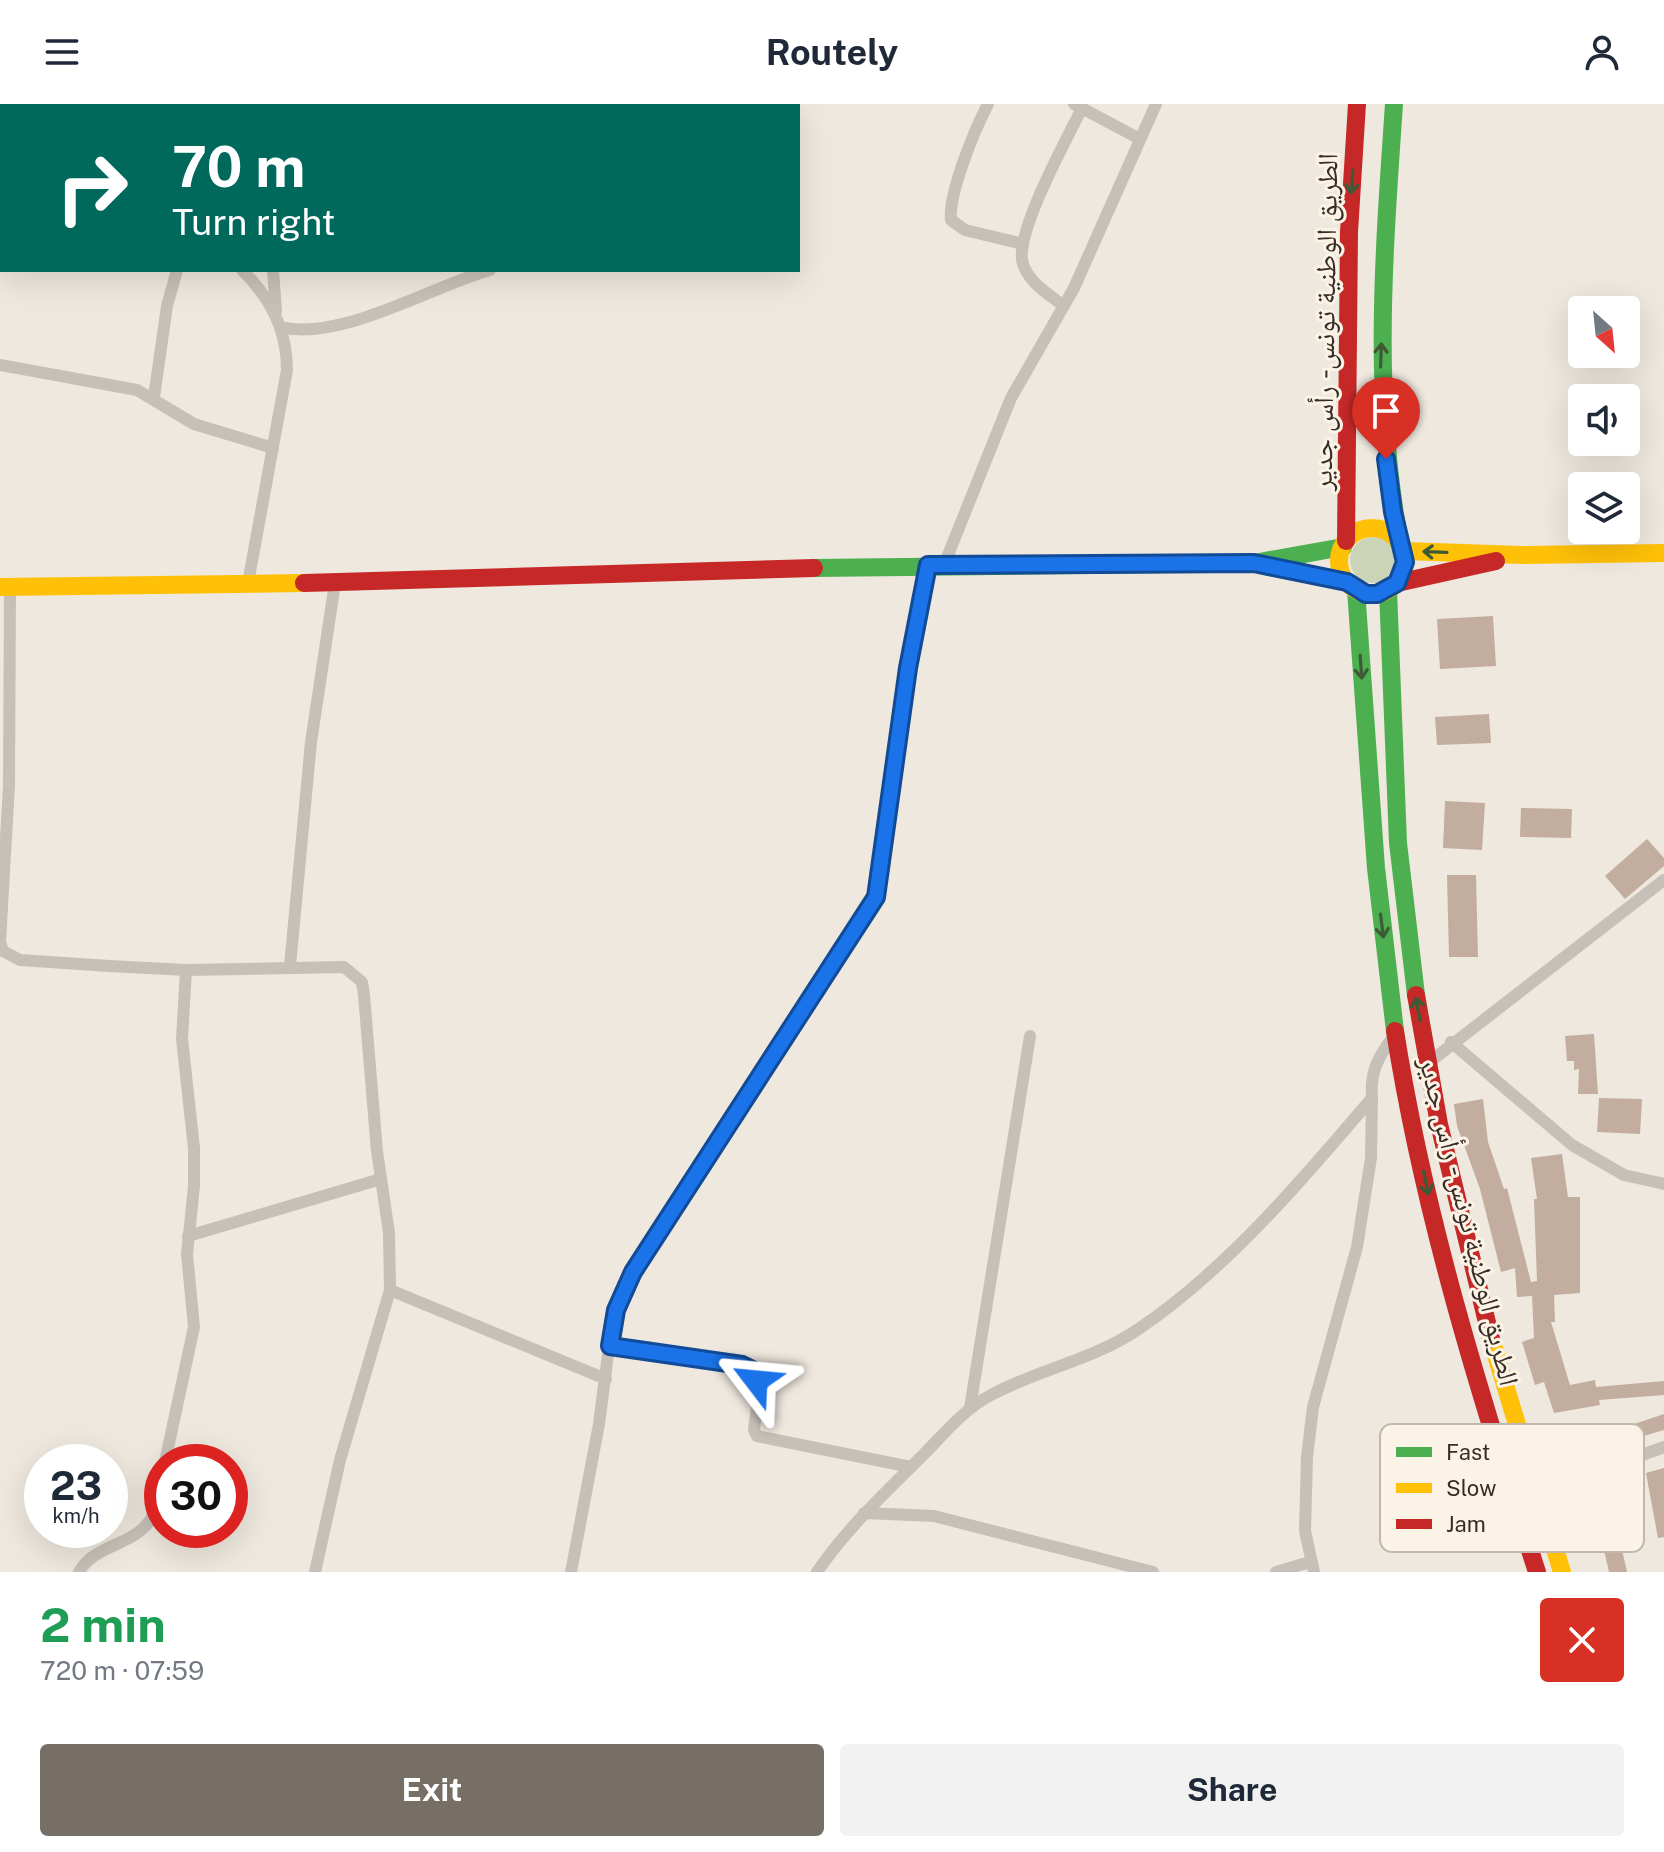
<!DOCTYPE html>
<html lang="en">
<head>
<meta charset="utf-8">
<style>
  :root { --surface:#fff; --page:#f2f2f3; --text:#1f2937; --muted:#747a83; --accent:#776e66 }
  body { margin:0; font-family:"Public Sans","Noto Naskh Arabic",sans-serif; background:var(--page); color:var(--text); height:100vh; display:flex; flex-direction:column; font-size:30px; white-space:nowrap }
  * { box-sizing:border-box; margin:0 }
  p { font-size:26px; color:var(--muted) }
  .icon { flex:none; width:44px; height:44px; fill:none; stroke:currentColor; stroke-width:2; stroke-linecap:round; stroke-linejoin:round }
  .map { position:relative; height:1468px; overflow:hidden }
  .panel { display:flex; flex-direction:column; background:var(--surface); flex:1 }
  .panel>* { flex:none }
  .guide { position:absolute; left:0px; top:0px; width:800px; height:168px; box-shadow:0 8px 32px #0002; background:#00695c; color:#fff; overflow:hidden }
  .needle { width:52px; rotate:153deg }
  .fabs { position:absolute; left:1568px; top:192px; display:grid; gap:16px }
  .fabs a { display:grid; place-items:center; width:72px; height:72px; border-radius:8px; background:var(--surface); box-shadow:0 8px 32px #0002; font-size:40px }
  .speed { position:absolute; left:24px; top:1340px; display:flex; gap:16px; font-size:40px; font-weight:700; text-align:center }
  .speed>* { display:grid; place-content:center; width:104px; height:104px; border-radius:50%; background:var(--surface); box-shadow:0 8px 32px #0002; line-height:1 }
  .speed small { font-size:20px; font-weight:400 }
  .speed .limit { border:12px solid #d22; background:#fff; color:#111 }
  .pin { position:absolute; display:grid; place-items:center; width:68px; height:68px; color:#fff; margin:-82px -34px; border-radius:50% 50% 50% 0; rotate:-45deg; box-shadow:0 0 8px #0007 }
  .pin .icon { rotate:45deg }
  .me { position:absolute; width:88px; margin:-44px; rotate:299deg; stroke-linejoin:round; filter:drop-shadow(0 0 6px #0008) }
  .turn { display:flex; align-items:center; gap:28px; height:168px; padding:0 40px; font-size:36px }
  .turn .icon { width:104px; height:104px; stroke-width:2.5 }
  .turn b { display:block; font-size:56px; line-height:68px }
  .round { display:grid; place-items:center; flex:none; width:84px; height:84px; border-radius:8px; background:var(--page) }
  .headline { display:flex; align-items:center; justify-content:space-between; height:136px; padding:0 40px }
  h1 { font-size:48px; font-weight:700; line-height:60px; color:#1e9e55 }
  .cta { display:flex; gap:16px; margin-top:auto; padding:16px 40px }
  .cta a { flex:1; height:92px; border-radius:8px; background:var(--accent); color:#fff; font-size:32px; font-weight:700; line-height:92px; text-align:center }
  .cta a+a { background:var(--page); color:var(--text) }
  header { display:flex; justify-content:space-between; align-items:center; height:104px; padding:0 40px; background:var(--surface); font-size:36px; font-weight:700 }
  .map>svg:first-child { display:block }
</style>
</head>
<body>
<header><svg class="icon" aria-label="menu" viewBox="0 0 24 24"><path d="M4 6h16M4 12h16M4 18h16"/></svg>Routely<svg class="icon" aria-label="person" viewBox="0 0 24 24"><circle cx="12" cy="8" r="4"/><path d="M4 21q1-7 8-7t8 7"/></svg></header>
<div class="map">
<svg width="1664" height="1468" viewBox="0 0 1664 1468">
  <rect width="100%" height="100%" fill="#eee8de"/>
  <circle fill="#ccd4b7" cx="1373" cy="456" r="23"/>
  <g fill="#c3ad9e">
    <polygon points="1493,512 1496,562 1440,565 1437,515"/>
    <polygon points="1489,610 1491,639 1437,641 1435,613"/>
    <polygon points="1445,697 1485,699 1482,746 1443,744"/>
    <polygon points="1521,704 1572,705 1571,734 1520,733"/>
    <polygon points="1647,735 1664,754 1664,762 1625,795 1605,772"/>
    <polygon points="1447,771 1476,771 1478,853 1449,853"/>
    <polygon points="1594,930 1598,990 1578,990 1579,965 1574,966 1574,957 1567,957 1565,932"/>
    <polygon points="1599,994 1642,995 1640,1030 1597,1028"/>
    <polygon points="1483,995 1488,1038 1504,1085 1507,1084 1531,1178 1537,1177 1534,1095 1537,1095 1531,1054 1562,1050 1568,1093 1580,1093 1580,1189 1554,1191 1555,1218 1551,1218 1570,1281 1595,1276 1596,1283 1664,1277 1664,1291 1599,1296 1600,1301 1554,1309 1544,1278 1535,1281 1522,1238 1534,1234 1532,1192 1517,1193 1515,1164 1501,1168 1480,1085 1457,1022 1454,1000"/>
    <polygon points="1664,1310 1664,1326 1630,1336 1633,1345 1570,1368 1566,1356 1577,1352 1572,1341"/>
    <polygon points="1664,1364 1664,1433 1658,1434 1646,1369"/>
    <polygon points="1620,1437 1627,1468 1609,1468 1603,1442"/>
  </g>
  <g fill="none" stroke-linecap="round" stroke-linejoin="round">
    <g stroke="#c6c0b8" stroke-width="12">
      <polyline points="47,0 50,2"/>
      <polyline points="277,0 277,2"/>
      <path d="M988,0C975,25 948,90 951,116L965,126L1023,140"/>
      <polyline points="1074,0 1138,34"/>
      <polyline points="609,2 610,0"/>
      <polyline points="0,83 2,81"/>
      <path d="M242,166C271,194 287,226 287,266L248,479"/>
      <polyline points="273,166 276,207"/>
      <path d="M1064,202C1048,190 1026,177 1022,156C1018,123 1066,37 1082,4"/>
      <path d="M281,223C340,238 432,182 490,166"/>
      <polyline points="0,261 137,286 194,320 273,344"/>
      <polyline points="154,293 167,202 177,166"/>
      <polyline points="944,461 1011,294 1074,184 1156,0"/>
      <polyline points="10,483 9,681 0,838 3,847 20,856 109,862 186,866 344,863 362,878 364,891 377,1047 389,1129 390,1186 606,1275"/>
      <polyline points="290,862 311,638 335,479"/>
      <polyline points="1451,938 1572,1041 1624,1071 1664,1080"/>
      <polyline points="1427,960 1664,776"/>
      <polyline points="188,1132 381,1075"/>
      <path d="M610,1242L742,1261C766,1272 756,1304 754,1326L757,1332L911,1363"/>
      <polyline points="970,1304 1030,932"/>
      <polyline points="165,1358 194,1223 187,1150 194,1082 194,1044 182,935 186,866"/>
      <polyline points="1536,1390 1664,1343"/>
      <polyline points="864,1409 934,1412 1153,1468"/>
      <path d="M79,1468C94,1440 134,1442 151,1415C158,1403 159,1384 162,1370"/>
      <polyline points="315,1468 340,1356 390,1186"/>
      <polyline points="571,1468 599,1320 612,1219 621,1192 876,793 908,564 928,461"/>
      <path d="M817,1468C847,1424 885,1389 923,1351C944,1330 964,1305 991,1291C1039,1265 1094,1256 1140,1224C1226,1166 1305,1073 1372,994C1370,967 1378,953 1394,932"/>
      <polyline points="1276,1468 1310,1458"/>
      <polyline points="1314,1468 1305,1427 1307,1353 1313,1303 1357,1143 1371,1054 1372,994"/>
    </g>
    <g stroke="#4caf50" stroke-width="18">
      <path d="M1394,0C1384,148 1372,292 1400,439"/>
      <polyline points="1265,462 1347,478"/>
      <polyline points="814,464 1254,459 1343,443"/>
      <polyline points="1356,486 1376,764 1395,927"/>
      <polyline points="1388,486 1398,739 1416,891"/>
    </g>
    <g stroke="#ffc107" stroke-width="18">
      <circle cx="1372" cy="457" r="33"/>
      <polyline points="1404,447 1522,451 1664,449"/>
      <polyline points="0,483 304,479"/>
      <polyline points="1491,1235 1562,1468"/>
    </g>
    <g stroke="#c62828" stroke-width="18">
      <polyline points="1346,437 1349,128 1357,0"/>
      <polyline points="304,479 814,464"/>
      <polyline points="1397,479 1496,457"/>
      <polyline points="1416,891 1439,1020 1491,1235"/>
      <path d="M1395,927C1424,1112 1480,1291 1537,1468"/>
    </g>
  </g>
  <defs><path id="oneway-shaft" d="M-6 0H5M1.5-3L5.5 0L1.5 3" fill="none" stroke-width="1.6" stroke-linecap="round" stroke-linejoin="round" transform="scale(2)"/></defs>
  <g stroke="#3e5a35">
    <use href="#oneway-shaft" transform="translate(1352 78) rotate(94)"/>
    <use href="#oneway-shaft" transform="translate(1381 251) rotate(-88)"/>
    <use href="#oneway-shaft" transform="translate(1435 448) rotate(-178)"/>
    <use href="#oneway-shaft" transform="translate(1361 563) rotate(86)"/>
    <use href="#oneway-shaft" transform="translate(1382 822) rotate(83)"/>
    <use href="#oneway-shaft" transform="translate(1418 905) rotate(-100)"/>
    <use href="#oneway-shaft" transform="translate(1426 1079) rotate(78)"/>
  </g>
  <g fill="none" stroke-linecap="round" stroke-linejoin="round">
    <g stroke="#114b97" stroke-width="20">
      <polyline id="route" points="756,1277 752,1266 742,1261 610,1242 616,1206 633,1168 876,793 908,564 928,461 1254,459 1347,478 1366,490 1377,490 1397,479 1405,458 1393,408 1386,355"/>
    </g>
    <use href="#route" stroke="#1a73e8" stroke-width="14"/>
  </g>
  <g text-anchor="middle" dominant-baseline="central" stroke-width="6" stroke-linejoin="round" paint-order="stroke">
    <g font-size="28" fill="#372d26" stroke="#fbf3e5">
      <text transform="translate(1324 218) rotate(-89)">الطريق الوطنية تونس - رأس جدير</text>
      <text transform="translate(1470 1117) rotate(76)">الطريق الوطنية تونس - رأس جدير</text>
    </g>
  </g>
  <rect x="1380" y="1320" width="264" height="128" rx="12" fill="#fbf3e5" stroke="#c0b8ac" stroke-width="2"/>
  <rect x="1396" y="1343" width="36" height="10" fill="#4caf50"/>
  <rect x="1396" y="1379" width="36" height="10" fill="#ffc107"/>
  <rect x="1396" y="1415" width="36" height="10" fill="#c62828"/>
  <g font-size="22" fill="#372d26">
    <text x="1446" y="1356">Fast</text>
    <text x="1446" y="1392">Slow</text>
    <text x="1446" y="1428">Jam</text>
  </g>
</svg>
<div class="fabs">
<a><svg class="needle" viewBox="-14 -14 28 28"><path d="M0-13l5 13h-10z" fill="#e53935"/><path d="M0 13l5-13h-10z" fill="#747a83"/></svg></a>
<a><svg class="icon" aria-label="sound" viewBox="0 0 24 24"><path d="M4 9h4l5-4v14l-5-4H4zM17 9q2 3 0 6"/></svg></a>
<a><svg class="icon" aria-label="layers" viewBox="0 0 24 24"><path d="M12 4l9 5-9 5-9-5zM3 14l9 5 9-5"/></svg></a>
</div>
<div class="speed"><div>23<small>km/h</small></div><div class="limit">30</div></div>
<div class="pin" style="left:1386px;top:355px;background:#d93025"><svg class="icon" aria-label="arrive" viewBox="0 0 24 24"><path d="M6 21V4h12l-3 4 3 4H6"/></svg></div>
<svg class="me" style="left:756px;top:1277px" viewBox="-20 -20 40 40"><path d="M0-17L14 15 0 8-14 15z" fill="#1a73e8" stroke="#fff" stroke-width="4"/></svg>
<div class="guide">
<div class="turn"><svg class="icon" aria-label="right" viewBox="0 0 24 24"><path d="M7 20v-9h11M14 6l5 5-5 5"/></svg><div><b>70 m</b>Turn right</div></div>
</div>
</div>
<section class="panel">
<div class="headline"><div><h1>2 min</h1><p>720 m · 07:59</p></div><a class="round" style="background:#d93025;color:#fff"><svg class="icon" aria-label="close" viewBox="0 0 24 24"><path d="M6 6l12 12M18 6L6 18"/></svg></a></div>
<div class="cta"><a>Exit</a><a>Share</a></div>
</section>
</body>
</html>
